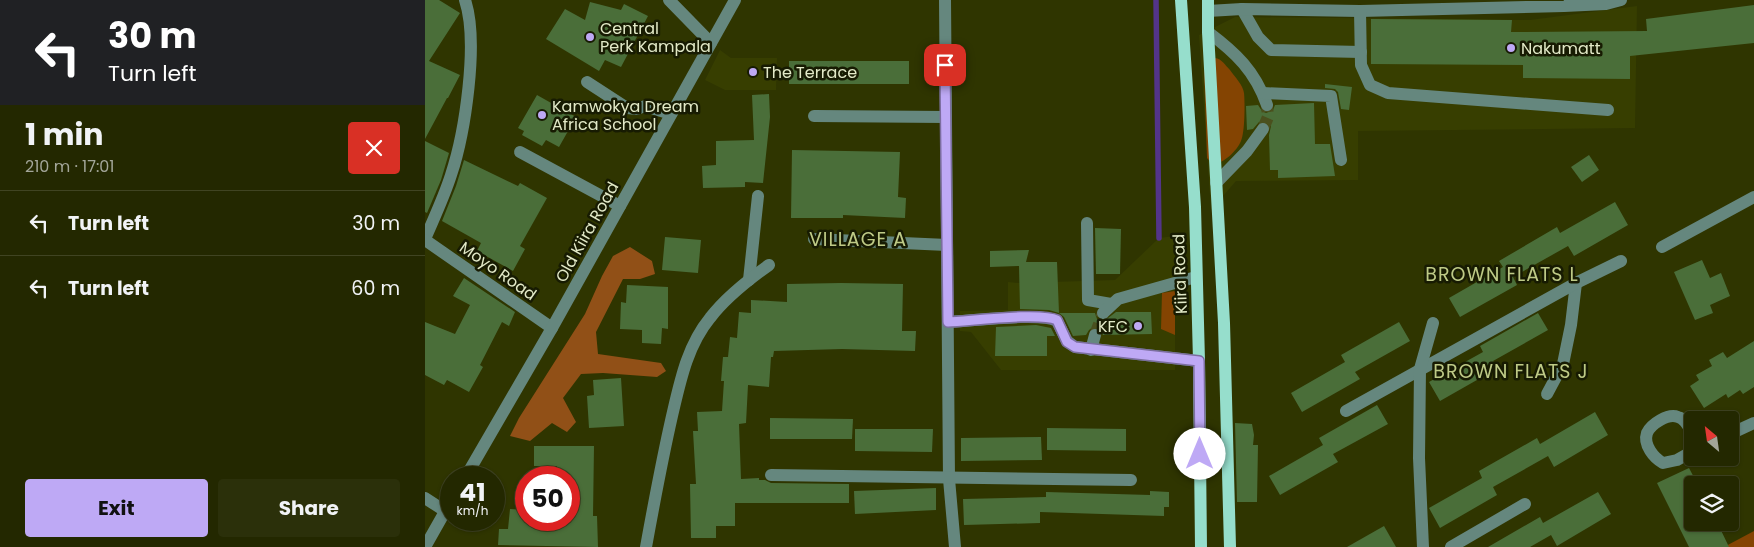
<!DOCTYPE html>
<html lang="en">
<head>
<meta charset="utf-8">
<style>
  :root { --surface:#232800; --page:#2b300a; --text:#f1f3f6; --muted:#a3a699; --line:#404422; --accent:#bea9f5 }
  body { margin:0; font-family:Poppins,sans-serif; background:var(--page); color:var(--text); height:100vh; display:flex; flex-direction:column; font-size:19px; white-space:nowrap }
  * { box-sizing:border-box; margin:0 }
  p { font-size:16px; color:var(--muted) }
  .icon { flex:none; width:28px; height:28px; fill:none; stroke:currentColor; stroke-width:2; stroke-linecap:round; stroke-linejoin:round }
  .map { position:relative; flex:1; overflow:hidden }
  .side { display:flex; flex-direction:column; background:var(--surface); width:425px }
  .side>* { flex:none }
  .hud { background:#202124; color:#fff; overflow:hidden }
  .needle { width:32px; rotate:331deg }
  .buttons { position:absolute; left:1259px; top:411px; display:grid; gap:10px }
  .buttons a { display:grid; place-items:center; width:55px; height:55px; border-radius:5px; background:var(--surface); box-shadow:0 1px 4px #0004,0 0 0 1px var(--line); font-size:25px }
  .speed { position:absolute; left:15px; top:466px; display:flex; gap:10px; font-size:25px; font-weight:700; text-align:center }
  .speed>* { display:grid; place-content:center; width:65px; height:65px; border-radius:50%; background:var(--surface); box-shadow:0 1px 4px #0004,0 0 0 1px var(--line); line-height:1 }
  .speed small { font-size:12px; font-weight:400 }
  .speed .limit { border:8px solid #d22; background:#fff; color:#111 }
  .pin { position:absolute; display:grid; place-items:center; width:42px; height:42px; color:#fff; margin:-21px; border-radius:10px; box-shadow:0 2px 8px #0006 }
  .me { position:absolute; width:55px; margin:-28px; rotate:0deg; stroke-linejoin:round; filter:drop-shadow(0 0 4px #0008) }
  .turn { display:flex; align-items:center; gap:18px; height:105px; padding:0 25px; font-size:22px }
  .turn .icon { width:65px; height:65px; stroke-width:2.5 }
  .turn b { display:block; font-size:35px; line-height:42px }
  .round { display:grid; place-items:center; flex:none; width:52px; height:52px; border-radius:5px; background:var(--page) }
  .head { display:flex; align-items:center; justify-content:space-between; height:85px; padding:0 25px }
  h1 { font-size:30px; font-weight:700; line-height:38px }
  .cta { display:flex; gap:10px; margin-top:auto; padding:10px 25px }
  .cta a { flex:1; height:58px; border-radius:5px; background:var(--accent); color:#111; font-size:20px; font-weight:700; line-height:58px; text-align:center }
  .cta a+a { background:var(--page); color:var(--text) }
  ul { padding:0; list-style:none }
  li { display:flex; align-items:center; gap:15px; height:65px; padding:0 25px; border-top:1px solid var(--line) }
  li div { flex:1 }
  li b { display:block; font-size:19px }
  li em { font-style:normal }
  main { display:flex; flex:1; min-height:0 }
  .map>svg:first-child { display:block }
</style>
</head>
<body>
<main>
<section class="side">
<div class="hud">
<div class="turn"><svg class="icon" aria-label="left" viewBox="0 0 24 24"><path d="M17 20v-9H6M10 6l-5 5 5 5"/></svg><div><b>30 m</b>Turn left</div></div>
</div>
<div class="head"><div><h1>1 min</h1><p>210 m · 17:01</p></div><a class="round" style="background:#d93025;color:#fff"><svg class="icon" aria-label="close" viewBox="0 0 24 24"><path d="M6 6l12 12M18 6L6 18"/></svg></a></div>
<ul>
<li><svg class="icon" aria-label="left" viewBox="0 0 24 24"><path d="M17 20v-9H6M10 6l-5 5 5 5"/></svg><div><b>Turn left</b></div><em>30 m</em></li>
<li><svg class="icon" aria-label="left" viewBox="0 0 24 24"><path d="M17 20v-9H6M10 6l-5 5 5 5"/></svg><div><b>Turn left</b></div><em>60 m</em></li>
</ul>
<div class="cta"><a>Exit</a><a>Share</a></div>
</section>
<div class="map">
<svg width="1329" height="547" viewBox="0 0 1329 547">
  <rect width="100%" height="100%" fill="#2f3500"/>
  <g fill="#373e00">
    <polygon points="1212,6 1210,128 933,131 933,180 811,181 786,210 774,35 810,17 1105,20"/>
    <polygon points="295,50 306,58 352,58 351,90 300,90 280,80"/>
    <polygon points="750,236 750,370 576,370 546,332 535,331 535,311 583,310 583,282 594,283 690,280 734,238"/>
  </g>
  <g fill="#844402">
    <path d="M790,58C797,59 800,65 805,70C810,77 818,85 819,93C820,103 820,132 816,141C812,151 797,165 787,164L782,158L779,71Z"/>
    <polygon points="750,291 750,335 736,329 737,293"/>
    <polygon points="1329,531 1329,547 1299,547"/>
  </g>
  <polygon fill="#915017" points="205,247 227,261 230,274 215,279 198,279 171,332 173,354 236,363 241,371 232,377 178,373 156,374 138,398 151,422 142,432 127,423 105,441 85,436 94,418 160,314 177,276 188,256"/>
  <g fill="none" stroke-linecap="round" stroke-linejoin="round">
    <polyline stroke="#53348a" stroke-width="5.5" points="731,0 734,238"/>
  </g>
  <g fill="#4a6e39">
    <polygon points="0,0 14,0 35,13 4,61 35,75 23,98 22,98 0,139"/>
    <polygon points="165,2 196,10 199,4 223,16 196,67 180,60 174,71 121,39 140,9 160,20"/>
    <polygon points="1329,5 1329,43 1205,56 1205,79 1098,78 1098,65 946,64 946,19 1087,20 1086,32 1222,31 1221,19"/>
    <rect x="364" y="61" width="120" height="23"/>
    <polygon points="900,84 927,87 924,110 916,109 913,92 910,89 900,88"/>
    <polygon points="344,94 345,117 338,183 320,182 320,187 278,188 277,166 291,165 291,141 329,140 327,95"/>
    <polygon points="112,95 151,117 134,147 121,140 117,146 97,135 99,131 93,128"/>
    <polygon points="889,103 890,144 905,144 910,176 853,178 853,170 845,170 844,135 846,126 843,123 838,121 834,122 828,129 822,130 821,106 833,105 837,111 841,113 848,110 850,105"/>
    <polygon points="0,141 24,153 16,180 2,213 0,212"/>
    <polygon points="367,150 475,152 473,197 481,198 480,218 418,215 418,218 366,218"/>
    <polygon points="1164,155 1174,170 1157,182 1146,167"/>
    <polygon points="39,160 93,186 95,183 122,198 95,246 100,249 88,271 52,251 56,243 17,221 31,186"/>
    <polygon points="1190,202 1203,225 1149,256 1143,246 1088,277 1092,285 1035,317 1024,298 1078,267 1074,261 1132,227 1135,233"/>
    <polygon points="670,228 696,229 695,274 671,274"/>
    <polygon points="240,237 276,240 273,273 237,270"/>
    <polygon points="604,250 601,262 632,262 634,313 624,310 595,309 594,266 565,267 565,251"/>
    <polygon points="1277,260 1285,278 1296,273 1305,296 1285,305 1288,313 1270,320 1249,272"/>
    <polygon points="39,278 90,312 84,326 77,322 55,365 58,367 44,392 22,380 19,385 0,375 0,322 30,334 45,305 28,296"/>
    <polygon points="416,283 478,284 477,331 491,331 490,351 417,349 349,351 348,357 346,357 344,387 323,385 321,423 314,424 316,479 334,478 334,480 340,480 346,483 424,484 424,503 310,503 310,526 291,526 291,538 266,538 265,484 271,484 268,431 273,431 272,412 297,411 299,381 296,381 298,357 303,357 305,337 312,338 314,312 326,313 326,300 362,302 362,284"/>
    <polygon points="202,285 243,287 243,329 237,328 236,344 217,343 217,330 195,329 196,302 201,303"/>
    <polygon points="691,312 726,312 727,334 678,335 675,329 668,327 664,330 661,335 648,336 639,317 634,313 670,313 672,319 679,321"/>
    <polygon points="1113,313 1123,330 1068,361 1073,368 1015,401 1004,382 1058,352 1055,346"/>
    <polygon points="974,322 985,341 930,372 935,379 877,412 866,393 920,362 916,355"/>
    <polygon points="611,325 626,328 630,336 622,336 622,356 570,356 571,327"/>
    <polygon points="1329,341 1329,387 1318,394 1315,390 1303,398 1301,394 1279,408 1265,386 1274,380 1271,375 1287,366 1284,360 1298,352 1302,358"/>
    <polygon points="196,378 199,426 164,428 162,396 169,395 168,380"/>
    <polygon points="952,405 963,424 908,454 913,462 855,495 844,476 898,445 894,438"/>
    <polygon points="1170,412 1183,435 1129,467 1123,456 1068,487 1072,495 1015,528 1004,508 1057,478 1054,471 1112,438 1115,444"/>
    <polygon points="345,418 428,419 427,439 345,439"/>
    <polygon points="810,423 827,424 829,435 828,445 833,445 832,502 812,502"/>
    <polygon points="622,428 701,429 701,451 622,450"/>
    <polygon points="430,429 508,429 507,452 430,451"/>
    <polygon points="616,437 617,460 536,461 536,438"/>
    <polygon points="109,446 169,446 168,516 172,516 173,547 73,545 74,529 83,529 85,509 101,510 101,520 144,520 144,478 132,478 132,466 109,466"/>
    <polygon points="1264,468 1273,485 1268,485 1268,522 1292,522 1304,547 1264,547 1232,483"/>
    <polygon points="511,488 511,510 430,514 429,491"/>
    <polygon points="725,491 744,492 744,507 739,507 739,516 615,512 615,523 539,525 538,499 621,497 621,492 725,495"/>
    <polygon points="1173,492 1186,514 1132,546 1126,535 1105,547 1063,547 1115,517 1118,523"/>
    <polygon points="959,526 971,547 922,547"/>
  </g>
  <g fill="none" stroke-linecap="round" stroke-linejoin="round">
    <g stroke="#4a501e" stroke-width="12" stroke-dasharray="12 6" stroke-linecap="butt">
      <polyline points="838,129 843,117 842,105"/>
      <polyline points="670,335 678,313"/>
    </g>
    <g stroke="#65877e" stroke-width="12">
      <polyline points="244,0 286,43"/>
      <polyline points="520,0 524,479 530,547"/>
      <polyline points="817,9 833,37 846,50 936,52"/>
      <polyline points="783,11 817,9 935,11 1139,6 1181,4 1196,0"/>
      <polyline points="935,11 936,65 945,85 963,93 1183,110"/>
      <path d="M783,32C811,53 830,71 842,105"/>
      <polyline points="162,82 202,108 212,109 220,106 246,114"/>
      <polyline points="838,93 906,96 916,160"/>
      <polyline points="389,116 521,117"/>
      <polyline points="95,152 195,206"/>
      <polyline points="791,183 822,151 838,129"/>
      <polyline points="662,223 663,300 686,304"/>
      <path d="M0,239C9,218 19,197 26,175C40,133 54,42 40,0"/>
      <polyline points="389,239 522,245"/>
      <polyline points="0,240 127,328"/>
      <polyline points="1237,247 1329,197"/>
      <polyline points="324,280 333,196"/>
      <polyline points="678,313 693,299 771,277"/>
      <path d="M523,322C546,321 616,312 632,321L642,341L650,347L774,361"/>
      <polyline points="666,350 670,335"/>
      <polyline points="1122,394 1138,364 1146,325 1151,283"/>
      <polyline points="921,411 1151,283 1196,261"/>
      <polyline points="1305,434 1329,423"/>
      <path d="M1268,435C1264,428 1261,419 1253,417C1243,413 1226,424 1222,433C1218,445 1229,458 1238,463L1252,460L1268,451"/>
      <polyline points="346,475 706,480"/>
      <polyline points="40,478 127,328 310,0"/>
      <polyline points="0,498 20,511"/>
      <polyline points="0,547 26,501"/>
      <path d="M221,547C229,503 237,460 247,416C255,382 262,346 285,318C301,297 323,280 344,265"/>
      <polyline points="998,547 994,458 995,369 1008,323"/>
      <polyline points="1026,547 1100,504"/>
    </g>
    <g stroke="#96decc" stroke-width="12">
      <polyline points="756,0 770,207 774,361 776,547"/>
      <polyline points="783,0 783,32 799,323 805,547"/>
    </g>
  </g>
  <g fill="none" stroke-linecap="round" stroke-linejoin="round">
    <g stroke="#7c6e9f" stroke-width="12">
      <path id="route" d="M520,65L523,322C546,321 615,312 632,320L642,342L650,347L774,361L775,454"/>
    </g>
    <use href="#route" stroke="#bea9f5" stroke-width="9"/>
  </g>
  <g fill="#bea9f5" stroke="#171b02" stroke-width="2">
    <circle cx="165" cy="37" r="5"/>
    <circle cx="1086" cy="48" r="5"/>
    <circle cx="328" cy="72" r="5"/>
    <circle cx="117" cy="115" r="5"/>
    <circle cx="713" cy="326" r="5"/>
  </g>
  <g text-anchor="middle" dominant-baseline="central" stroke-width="5" stroke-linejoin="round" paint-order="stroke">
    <g font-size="16" fill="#e2e9c7" stroke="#171b02" text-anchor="start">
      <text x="175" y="28">Central<tspan x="175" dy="18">Perk Kampala</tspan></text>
      <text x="1096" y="48">Nakumatt</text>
      <text x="338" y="72">The Terrace</text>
      <text x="127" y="106">Kamwokya Dream<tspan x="127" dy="18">Africa School</tspan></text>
      <text x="703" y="326" text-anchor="end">KFC</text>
    </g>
    <g font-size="16" fill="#e2e9c7" stroke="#171b02">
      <text transform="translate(162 232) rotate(-61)">Old Kiira Road</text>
      <text transform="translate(73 271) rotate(35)">Moyo Road</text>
      <text transform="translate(755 274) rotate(-92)">Kiira Road</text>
    </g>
    <g font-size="19" letter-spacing="1" fill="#beca86" stroke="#171b02">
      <text x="433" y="239">VILLAGE A</text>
      <text x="1077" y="274">BROWN FLATS L</text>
      <text x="1086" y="371">BROWN FLATS J</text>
    </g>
  </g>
</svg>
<div class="buttons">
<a><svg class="needle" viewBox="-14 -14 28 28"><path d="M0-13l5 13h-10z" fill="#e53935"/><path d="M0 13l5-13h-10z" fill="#a3a699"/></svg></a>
<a><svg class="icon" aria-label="layers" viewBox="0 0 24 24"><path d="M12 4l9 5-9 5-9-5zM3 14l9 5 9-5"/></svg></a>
</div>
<div class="speed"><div>41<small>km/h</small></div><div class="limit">50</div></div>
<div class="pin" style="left:520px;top:65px;background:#d93025"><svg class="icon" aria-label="arrive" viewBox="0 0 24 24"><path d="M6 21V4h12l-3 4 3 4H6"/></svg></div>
<svg class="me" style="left:775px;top:454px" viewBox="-20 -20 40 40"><circle r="19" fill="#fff"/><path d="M0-13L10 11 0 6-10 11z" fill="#bea9f5"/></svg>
</div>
</main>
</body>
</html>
